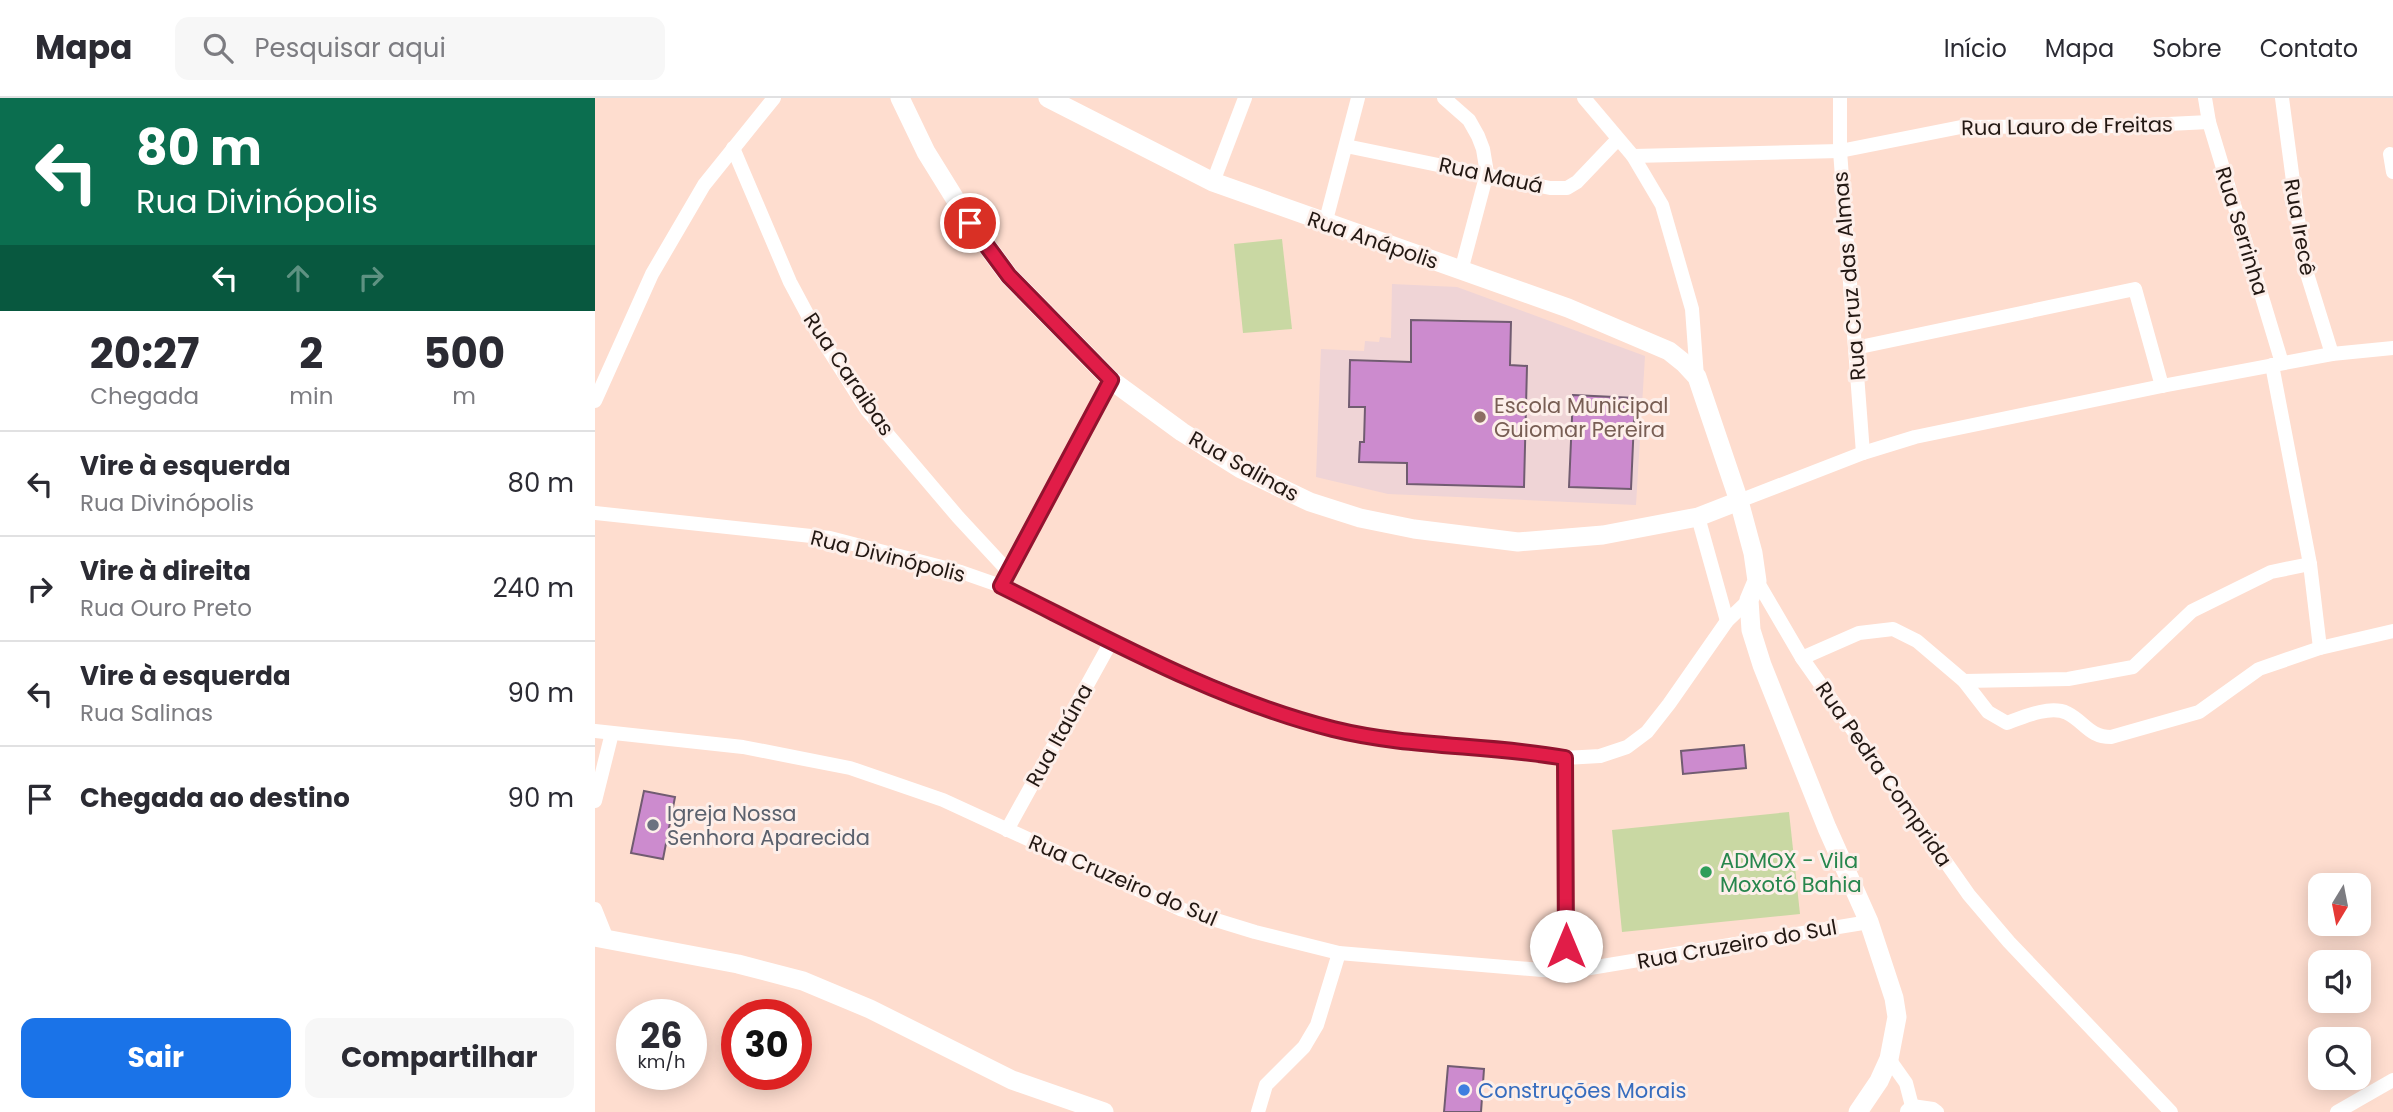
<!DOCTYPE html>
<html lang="pt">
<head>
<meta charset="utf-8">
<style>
  :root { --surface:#fff; --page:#f7f7f7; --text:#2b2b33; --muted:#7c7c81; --line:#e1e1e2; --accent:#1a73e8 }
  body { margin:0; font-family:Poppins,sans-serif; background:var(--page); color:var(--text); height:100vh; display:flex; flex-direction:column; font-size:26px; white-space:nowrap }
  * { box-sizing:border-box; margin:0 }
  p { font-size:23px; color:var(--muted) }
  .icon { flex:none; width:38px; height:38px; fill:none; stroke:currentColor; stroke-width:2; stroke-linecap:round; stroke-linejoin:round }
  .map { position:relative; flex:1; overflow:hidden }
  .sheet { display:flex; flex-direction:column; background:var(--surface); width:595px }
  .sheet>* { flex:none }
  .hud { background:#0b6e4f; color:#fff; overflow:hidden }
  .needle { width:46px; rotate:190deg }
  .tools { position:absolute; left:1713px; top:775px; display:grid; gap:14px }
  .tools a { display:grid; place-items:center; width:63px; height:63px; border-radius:14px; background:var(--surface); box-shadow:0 4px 18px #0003; font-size:35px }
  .speed { position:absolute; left:21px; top:901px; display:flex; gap:14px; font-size:35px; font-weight:700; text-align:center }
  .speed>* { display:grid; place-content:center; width:91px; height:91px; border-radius:50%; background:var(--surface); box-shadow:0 4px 18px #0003; line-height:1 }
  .speed small { font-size:18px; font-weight:400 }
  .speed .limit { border:10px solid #d22; background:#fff; color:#111 }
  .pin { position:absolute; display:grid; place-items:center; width:60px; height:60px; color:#fff; margin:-30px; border:4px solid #fff; border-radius:50%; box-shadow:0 2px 7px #0007 }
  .me { position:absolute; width:77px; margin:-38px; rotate:0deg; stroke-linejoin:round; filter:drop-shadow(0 0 5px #0008) }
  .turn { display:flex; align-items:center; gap:24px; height:147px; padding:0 21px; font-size:32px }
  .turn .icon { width:91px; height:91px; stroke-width:2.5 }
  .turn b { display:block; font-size:49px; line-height:60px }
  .lanes { display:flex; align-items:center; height:66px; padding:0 21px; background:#0003; justify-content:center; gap:35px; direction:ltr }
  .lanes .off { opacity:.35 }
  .eta { display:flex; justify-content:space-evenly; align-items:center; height:119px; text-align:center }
  .eta b { font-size:42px; font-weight:700; line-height:49px }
  .cta { display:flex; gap:14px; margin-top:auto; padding:14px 21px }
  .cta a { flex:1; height:80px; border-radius:14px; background:var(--accent); color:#fff; font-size:28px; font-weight:700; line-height:80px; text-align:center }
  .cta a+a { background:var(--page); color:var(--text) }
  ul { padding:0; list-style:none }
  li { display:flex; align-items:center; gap:21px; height:105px; padding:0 21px; border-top:2px solid var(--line) }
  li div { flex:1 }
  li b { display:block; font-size:26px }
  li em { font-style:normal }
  header { display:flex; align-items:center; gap:42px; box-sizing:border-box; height:98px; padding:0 35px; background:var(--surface); border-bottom:2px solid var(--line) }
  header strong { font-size:33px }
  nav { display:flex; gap:38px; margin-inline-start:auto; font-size:24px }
  .search { width:490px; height:63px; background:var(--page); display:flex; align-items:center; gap:18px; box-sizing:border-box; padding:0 24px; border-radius:14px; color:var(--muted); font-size:26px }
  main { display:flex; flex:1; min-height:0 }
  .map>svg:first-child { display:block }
</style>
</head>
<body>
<header>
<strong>Mapa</strong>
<div class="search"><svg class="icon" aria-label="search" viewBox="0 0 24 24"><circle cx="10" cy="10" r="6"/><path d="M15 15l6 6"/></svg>Pesquisar aqui</div>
<nav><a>Início</a><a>Mapa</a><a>Sobre</a><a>Contato</a></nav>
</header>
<main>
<section class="sheet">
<div class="hud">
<div class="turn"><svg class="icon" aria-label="left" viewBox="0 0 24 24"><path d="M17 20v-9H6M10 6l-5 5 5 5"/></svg><div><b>80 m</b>Rua Divinópolis</div></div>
<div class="lanes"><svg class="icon" aria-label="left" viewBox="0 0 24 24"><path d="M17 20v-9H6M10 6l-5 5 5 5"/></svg><svg class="icon off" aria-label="ahead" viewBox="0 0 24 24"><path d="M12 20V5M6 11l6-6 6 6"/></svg><svg class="icon off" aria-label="right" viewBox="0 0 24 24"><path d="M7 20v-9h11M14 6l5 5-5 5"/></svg></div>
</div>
<div class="eta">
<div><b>20:27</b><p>Chegada</p></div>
<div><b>2</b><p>min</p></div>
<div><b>500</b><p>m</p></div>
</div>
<ul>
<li><svg class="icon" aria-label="left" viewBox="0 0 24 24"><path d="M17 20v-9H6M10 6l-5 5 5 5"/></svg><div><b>Vire à esquerda</b><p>Rua Divinópolis</p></div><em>80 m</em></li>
<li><svg class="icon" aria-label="right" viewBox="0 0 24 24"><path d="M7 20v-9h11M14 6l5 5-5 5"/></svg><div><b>Vire à direita</b><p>Rua Ouro Preto</p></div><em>240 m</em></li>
<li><svg class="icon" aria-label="left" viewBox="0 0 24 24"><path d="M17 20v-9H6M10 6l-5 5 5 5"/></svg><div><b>Vire à esquerda</b><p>Rua Salinas</p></div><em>90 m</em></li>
<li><svg class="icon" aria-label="arrive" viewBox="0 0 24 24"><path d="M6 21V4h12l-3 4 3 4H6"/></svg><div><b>Chegada ao destino</b></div><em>90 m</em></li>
</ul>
<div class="cta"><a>Sair</a><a>Compartilhar</a></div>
</section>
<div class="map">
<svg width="1798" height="1014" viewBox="0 0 1798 1014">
  <rect width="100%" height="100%" fill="#feddcf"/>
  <polygon fill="#efd4d6" points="797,186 862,189 1050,258 1041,407 793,396 721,379 726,251 769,253 770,243 784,244 785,239 796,240"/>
  <g fill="#c9d8a3">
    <polygon points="687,141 697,231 648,235 639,146"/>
    <polygon points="1194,714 1205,816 1027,834 1017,732"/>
  </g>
  <g fill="#cc8bce" stroke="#715c71" stroke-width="2">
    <polygon points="816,222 916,224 915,267 932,268 929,389 812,386 812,365 764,364 765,344 769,344 770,309 754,309 755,262 816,264"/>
    <polygon points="978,297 1040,300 1036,391 974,389"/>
    <polygon points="1149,647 1151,670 1088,676 1086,653"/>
    <polygon points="49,693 80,699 68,761 36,755"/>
    <polygon points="853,968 889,971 886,1014 849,1014"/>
  </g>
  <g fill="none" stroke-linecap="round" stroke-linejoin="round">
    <g stroke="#fff" stroke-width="14">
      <polyline points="849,0 874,22 883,38 888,51 892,75 866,173"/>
      <polyline points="989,0 1038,58 1067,107 1097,211 1102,279"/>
      <polyline points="1245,0 1245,53 1268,355"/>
      <polyline points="1610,0 1614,24 1687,265"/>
      <polyline points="1687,0 1709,166 1737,256"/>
      <polyline points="751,48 955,90 972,90 982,84 1022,42"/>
      <polyline points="138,50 195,184 218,227 272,312 363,419 414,474"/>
      <polyline points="1795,56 1798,74"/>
      <polyline points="1038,58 1245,53 1366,29 1533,28 1614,24"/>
      <polyline points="618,84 650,0"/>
      <polyline points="730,126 763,0"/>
      <polyline points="1260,250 1540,191 1567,288"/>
      <polyline points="1677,267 1715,466 1725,550"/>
      <polyline points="0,303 57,176 109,87 179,0"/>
      <polyline points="1144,403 1268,355 1320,339 1567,288 1737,256 1798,250"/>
      <polyline points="0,415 235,440 366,474 406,488 577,571 689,617 781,640 901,650 970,660 1005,658 1032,649 1052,634 1074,606 1132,523 1154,502"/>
      <polyline points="1103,419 1132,523"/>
      <polyline points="410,482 516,282"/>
      <polyline points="1162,483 1207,560 1374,797 1414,844 1576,1014"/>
      <path d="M1207,560L1264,535L1298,531L1322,543L1369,583L1393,614L1412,625C1428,619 1455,607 1472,615C1490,624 1494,639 1516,639L1604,614L1664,571L1725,550L1798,533"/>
      <polyline points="1369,583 1473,581 1538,569 1597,513 1676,474 1715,466"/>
      <polyline points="0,633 148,649 255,670 348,702 585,811 660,834 744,855 971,874 1274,824"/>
      <polyline points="970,660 971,874"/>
      <polyline points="0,703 17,635"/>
      <polyline points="412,732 517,542"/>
      <polyline points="0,811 12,841"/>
      <polyline points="1294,961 1311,985 1317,1008"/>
      <polyline points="1312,1013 1317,1008 1338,1011 1342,1014"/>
      <polyline points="663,1014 671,987 709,949 722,927 744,855"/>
      <polyline points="1742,1014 1798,982"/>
    </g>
    <g stroke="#fff" stroke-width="19">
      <polyline points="305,0 331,54 375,125 414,178 516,282 587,334 646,371 715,404 765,420 819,431 923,444 1008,437 1103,419 1144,403"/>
      <polyline points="453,0 618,84 973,210 1074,253 1089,265 1102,279 1144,403 1158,455 1162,483 1154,502 1156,532 1167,567 1232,730 1274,824 1299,900 1302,919 1294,961 1284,983 1263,1014"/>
      <polyline points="0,839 143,866 208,883 275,911 417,982 509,1014"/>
    </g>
  </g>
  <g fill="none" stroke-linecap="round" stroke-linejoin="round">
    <g stroke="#92132f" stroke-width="18">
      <path id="route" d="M375,125L414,178L516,282L406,488C513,541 622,602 738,631C814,650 893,646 970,660L971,848"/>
    </g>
    <use href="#route" stroke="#e11d48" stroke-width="12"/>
  </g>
  <circle fill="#8d6e63" stroke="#fdefea" stroke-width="2.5" cx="885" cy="319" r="7"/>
  <circle fill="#6b7280" stroke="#fdefea" stroke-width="2.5" cx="58" cy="727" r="7"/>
  <circle fill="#2e9e5b" stroke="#fdefea" stroke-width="2.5" cx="1111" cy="774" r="7"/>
  <circle fill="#3f7fe0" stroke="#fdefea" stroke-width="2.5" cx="869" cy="992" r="7"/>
  <g text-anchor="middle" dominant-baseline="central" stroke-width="6" stroke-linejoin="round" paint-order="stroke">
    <g font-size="21" fill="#231813" stroke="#fdefea">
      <text transform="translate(1472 28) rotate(-1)">Rua Lauro de Freitas</text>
      <text transform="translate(896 77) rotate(12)">Rua Mauá</text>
      <text transform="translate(1705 129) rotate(80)">Rua Irecê</text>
      <text transform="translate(1647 133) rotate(73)">Rua Serrinha</text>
      <text transform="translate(778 142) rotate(19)">Rua Anápolis</text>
      <text transform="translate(1254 178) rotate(-95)">Rua Cruz das Almas</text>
      <text transform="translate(254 276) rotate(56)">Rua Caraibas</text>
      <text transform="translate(649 368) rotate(29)">Rua Salinas</text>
      <text transform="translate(293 458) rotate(14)">Rua Divinópolis</text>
      <text transform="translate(464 637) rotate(-61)">Rua Itaúna</text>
      <text transform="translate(1289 676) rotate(55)">Rua Pedra Comprida</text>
      <text transform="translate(528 782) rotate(23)">Rua Cruzeiro do Sul</text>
      <text transform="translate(1142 846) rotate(-10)">Rua Cruzeiro do Sul</text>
    </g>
    <g font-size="21" fill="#785e54" stroke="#fdefea" text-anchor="start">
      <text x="899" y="307">Escola Municipal<tspan x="899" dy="24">Guiomar Pereira</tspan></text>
    </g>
    <g font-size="21" fill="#5b616d" stroke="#fdefea" text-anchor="start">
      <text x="72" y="715">Igreja Nossa<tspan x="72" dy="24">Senhora Aparecida</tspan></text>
    </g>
    <g font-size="21" fill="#27864d" stroke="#fdefea" text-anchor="start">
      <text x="1125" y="762">ADMOX - Vila<tspan x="1125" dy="24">Moxotó Bahia</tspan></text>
    </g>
    <g font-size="21" fill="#366cbe" stroke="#fdefea" text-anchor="start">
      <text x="883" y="992">Construções Morais</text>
    </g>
  </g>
</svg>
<div class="tools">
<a><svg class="needle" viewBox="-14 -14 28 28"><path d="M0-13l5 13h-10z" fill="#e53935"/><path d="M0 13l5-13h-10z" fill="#7c7c81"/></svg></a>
<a><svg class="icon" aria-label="sound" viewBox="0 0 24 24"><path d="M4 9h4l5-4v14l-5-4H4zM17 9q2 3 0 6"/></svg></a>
<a><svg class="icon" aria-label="search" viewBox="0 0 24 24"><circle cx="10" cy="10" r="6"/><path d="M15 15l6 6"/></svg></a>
</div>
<div class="speed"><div>26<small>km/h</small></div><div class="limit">30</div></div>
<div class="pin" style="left:375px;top:125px;background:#d93025"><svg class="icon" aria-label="arrive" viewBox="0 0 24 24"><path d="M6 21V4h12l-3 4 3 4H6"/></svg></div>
<svg class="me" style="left:971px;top:848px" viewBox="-20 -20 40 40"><circle r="19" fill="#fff"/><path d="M0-13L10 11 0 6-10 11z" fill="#e11d48"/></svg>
</div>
</main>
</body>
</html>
